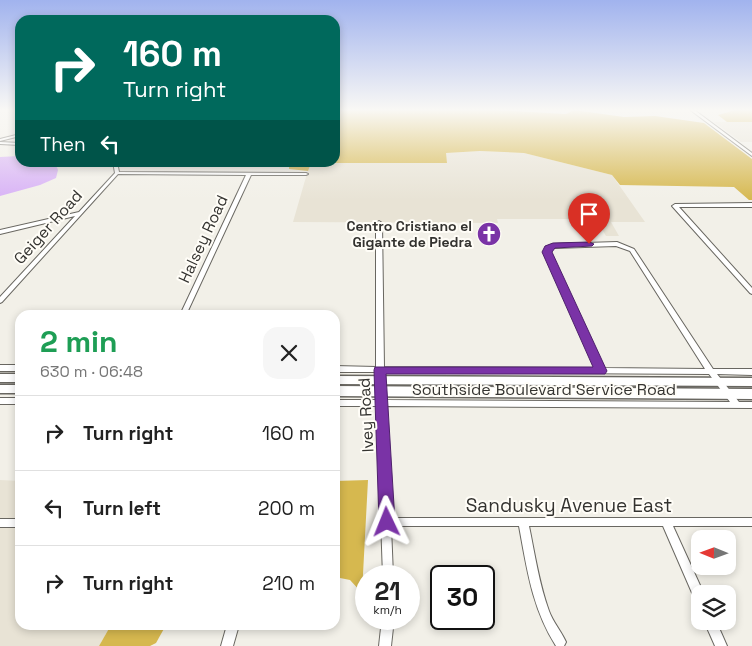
<!DOCTYPE html>
<html lang="en">
<head>
<meta charset="utf-8">
<style>
  :root { --surface:#fff; --page:#f6f6f6; --text:#222; --muted:#767676; --line:#e0e0e0 }
  body { margin:0; font-family:"Space Grotesk",sans-serif; background:var(--page); color:var(--text); height:100vh; display:flex; flex-direction:column; font-size:19px; white-space:nowrap }
  * { box-sizing:border-box; margin:0 }
  p { font-size:16px; color:var(--muted) }
  .icon { flex:none; width:28px; height:28px; fill:none; stroke:currentColor; stroke-width:2; stroke-linecap:round; stroke-linejoin:round }
  .map { position:relative; flex:1; overflow:hidden }
  .details { position:absolute; left:15px; top:310px; width:325px; height:320px; display:flex; flex-direction:column; background:var(--surface); border-radius:15px; box-shadow:0 2px 8px #0003 }
  .details>* { flex:none }
  .top-card { position:absolute; left:15px; top:15px; width:325px; height:152px; border-radius:15px; box-shadow:0 2px 8px #0003; background:#00695c; color:#fff; overflow:hidden }
  .needle { width:32px; rotate:271deg }
  .buttons { position:absolute; left:691px; top:530px; display:grid; gap:10px }
  .buttons a { display:grid; place-items:center; width:45px; height:45px; border-radius:10px; background:var(--surface); box-shadow:0 2px 8px #0003; font-size:25px }
  .speed { position:absolute; left:355px; top:565px; display:flex; gap:10px; font-size:25px; font-weight:700; text-align:center }
  .speed>* { display:grid; place-content:center; width:65px; height:65px; border-radius:50%; background:var(--surface); box-shadow:0 2px 8px #0003; line-height:1 }
  .speed small { font-size:12px; font-weight:400 }
  .speed .limit { border:2px solid #111; border-radius:8px; background:#fff; color:#111 }
  .pin { position:absolute; display:grid; place-items:center; width:42px; height:42px; color:#fff; margin:-51px -21px; border-radius:50% 50% 50% 0; rotate:-45deg; box-shadow:0 0 5px #0007 }
  .pin .icon { rotate:45deg }
  .me { position:absolute; width:55px; margin:-28px; rotate:358deg; stroke-linejoin:round; filter:drop-shadow(0 0 4px #0008) }
  .turn { display:flex; align-items:center; gap:18px; height:105px; padding:0 25px; font-size:22px }
  .turn .icon { width:65px; height:65px; stroke-width:2.5 }
  .turn b { display:block; font-size:35px; line-height:42px }
  .then { display:flex; align-items:center; height:48px; padding:0 25px; background:#0003; gap:10px; font-size:19px }
  .round { display:grid; place-items:center; flex:none; width:52px; height:52px; border-radius:15px; background:var(--page) }
  .summary { display:flex; align-items:center; justify-content:space-between; height:85px; padding:0 25px }
  h1 { font-size:30px; font-weight:700; line-height:38px; color:#1e9e55 }
  ul { padding:0; list-style:none }
  li { display:flex; align-items:center; gap:15px; height:75px; padding:0 25px; border-top:1px solid var(--line) }
  li div { flex:1 }
  li b { display:block; font-size:19px }
  li em { font-style:normal }
  .map>svg:first-child { display:block }
</style>
</head>
<body>
<div class="map">
<svg width="752" height="646" viewBox="0 0 752 646">
  <rect width="100%" height="100%" fill="#f2f0e8"/>
  <g fill="#e8e3d5">
    <polygon points="714,122 752,122 752,142 741,142"/>
    <polygon points="480,151 524,153 612,175 645,222 611,222 619,236 606,236 596,219 497,219 498,223 293,222 310,163 447,163 445,153"/>
    <polygon points="0,480 20,481 20,625 111,625 99,646 0,646"/>
  </g>
  <g fill="#d6b84f">
    <polygon points="335,109 480,109 566,114 574,110 624,117 655,116 704,123 752,159 752,200 749,200 734,187 620,185 612,175 524,153 480,151 446,153 447,163 311,163 308,171 289,169 289,164 286,163 335,162"/>
    <polygon points="739,109 752,109 752,122 727,122 718,115"/>
    <polygon points="368,480 362,593 350,580 335,577 335,481"/>
    <polygon points="111,625 166,625 156,643 150,646 99,646"/>
  </g>
  <polygon fill="#d8b2f6" points="20,156 20,162 55,163 58,170 56,178 40,185 0,196 0,157"/>
  <g fill="none" stroke-linecap="round" stroke-linejoin="round">
    <g stroke="#696761" stroke-width="2">
      <g id="minor">
        <polygon points="689,109 693,109 752,153 752,156"/>
        <polygon points="20,134 20,136 0,141 0,139"/>
        <polygon points="0,142 20,143 20,145 0,144"/>
        <polygon points="113,162 117,162 119,172 306,173 308,174 306,175 251,175 186,315 180,315 246,175 118,174 2,302 0,303 0,297 75,216 0,234 0,230 79,212 115,173"/>
        <polygon points="752,203 752,207 679,207 752,288 752,294 750,293 672,206 675,204"/>
        <path d="M379,221L382,223L384,367L596,368L544,252L546,247L553,244L617,242L634,249L713,369H752V375L717,374L739,402H752V408L385,406L391,518H752V526H673L704,594H700V603L696,602L663,526H529C535,555 539,584 549,611C553,622 561,631 566,642L564,646H556C532,608 527,569 519,526H391L393,576H383L377,406H335V400H377L376,372H335V366L376,367V223ZM616,246L630,251L705,369L604,368L550,252L551,249L554,248ZM384,372L709,374L730,402L385,400Z"/>
        <rect x="0" y="365" width="20" height="6"/>
        <rect x="0" y="398" width="20" height="6"/>
        <rect x="0" y="519" width="20" height="8"/>
        <polygon points="382,619 394,619 391,646 379,646"/>
        <polygon points="704,621 716,621 727,646 715,646"/>
        <polygon points="227,625 239,625 233,646 221,646"/>
      </g>
    </g>
    <g stroke="#696761" stroke-width="3">
      <g id="trunk">
        <rect x="0" y="374" width="20" height="8"/>
        <polygon points="335,376 752,378 752,386 335,384"/>
        <rect x="0" y="385" width="20" height="8"/>
        <polygon points="335,386 752,389 752,399 335,396"/>
      </g>
    </g>
    <use href="#minor" fill="#fff" fill-rule="evenodd"/>
    <use href="#trunk" fill="#fff" fill-rule="evenodd"/>
  </g>
  <linearGradient id="sky" x2="0" y2="1"><stop stop-color="#a1b3ee"/><stop offset="0.55" stop-color="#f9f8f5"/><stop offset="1" stop-color="#f9f8f5" stop-opacity="0"/></linearGradient>
  <rect width="752" height="200" fill="url(#sky)"/>
  <polygon fill="#7a33a6" stroke="#4f216c" points="589,242 594,244 592,246 555,248 552,252 607,371 605,374 386,374 395,522 393,527 387,530 381,527 379,522 374,370 375,367 593,367 542,252 545,246 553,243"/>
  <defs>
    <g id="church-disc" transform="scale(1.25)"><circle r="9.5" fill="#7a33a6" stroke="#fffdf7"/><path d="M-1.2-6h2.4v3.5h3.3v2.4h-3.3V6h-2.4V-.1h-3.3v-2.4h3.3Z" fill="#fff"/></g>
  </defs>
  <g fill-rule="evenodd">
    <use href="#church-disc" x="489" y="234"/>
  </g>
  <g text-anchor="middle" dominant-baseline="central" stroke-width="4" stroke-linejoin="round" paint-order="stroke">
    <g font-size="14" font-weight="bold" fill="#343330" stroke="#fffdf7" text-anchor="end">
      <text x="472" y="226">Centro Cristiano el<tspan x="472" dy="16">Gigante de Piedra</tspan></text>
    </g>
    <g font-size="16" fill="#343330" stroke="#fffdf7">
      <text transform="translate(48 227) rotate(-48)">Geiger Road</text>
      <text transform="translate(203 239) rotate(-65)">Halsey Road</text>
      <text x="544" y="389">Southside Boulevard Service Road</text>
      <text transform="translate(366 415) rotate(-93)">Ivey Road</text>
    </g>
    <g font-size="19" fill="#343330" stroke="#fffdf7">
      <text x="569" y="505">Sandusky Avenue East</text>
    </g>
  </g>
</svg>
<div class="buttons">
<a><svg class="needle" viewBox="-14 -14 28 28"><path d="M0-13l5 13h-10z" fill="#e53935"/><path d="M0 13l5-13h-10z" fill="#767676"/></svg></a>
<a><svg class="icon" aria-label="layers" viewBox="0 0 24 24"><path d="M12 4l9 5-9 5-9-5zM3 14l9 5 9-5"/></svg></a>
</div>
<div class="speed"><div>21<small>km/h</small></div><div class="limit">30</div></div>
<div class="pin" style="left:589px;top:244px;background:#d93025"><svg class="icon" aria-label="arrive" viewBox="0 0 24 24"><path d="M6 21V4h12l-3 4 3 4H6"/></svg></div>
<svg class="me" style="left:387px;top:522px" viewBox="-20 -20 40 40"><path d="M0-17L14 15 0 8-14 15z" fill="#7a33a6" stroke="#fff" stroke-width="4"/></svg>
<div class="top-card">
<div class="turn"><svg class="icon" aria-label="right" viewBox="0 0 24 24"><path d="M7 20v-9h11M14 6l5 5-5 5"/></svg><div><b>160 m</b>Turn right</div></div>
<div class="then">Then<svg class="icon" aria-label="left" viewBox="0 0 24 24"><path d="M17 20v-9H6M10 6l-5 5 5 5"/></svg></div>
</div>
<section class="details">
<div class="summary"><div><h1>2 min</h1><p>630 m · 06:48</p></div><a class="round"><svg class="icon" aria-label="close" viewBox="0 0 24 24"><path d="M6 6l12 12M18 6L6 18"/></svg></a></div>
<ul>
<li><svg class="icon" aria-label="right" viewBox="0 0 24 24"><path d="M7 20v-9h11M14 6l5 5-5 5"/></svg><div><b>Turn right</b></div><em>160 m</em></li>
<li><svg class="icon" aria-label="left" viewBox="0 0 24 24"><path d="M17 20v-9H6M10 6l-5 5 5 5"/></svg><div><b>Turn left</b></div><em>200 m</em></li>
<li><svg class="icon" aria-label="right" viewBox="0 0 24 24"><path d="M7 20v-9h11M14 6l5 5-5 5"/></svg><div><b>Turn right</b></div><em>210 m</em></li>
</ul>
</section>
</div>
</body>
</html>
